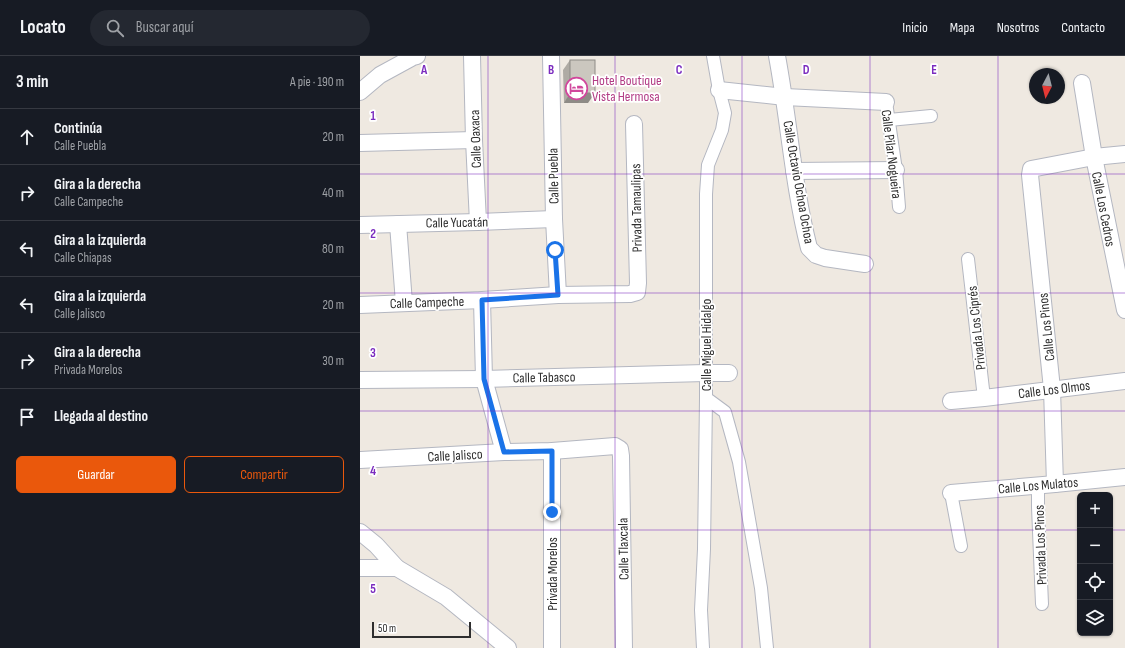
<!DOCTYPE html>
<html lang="es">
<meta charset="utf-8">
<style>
body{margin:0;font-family:"Sofia Sans Condensed",sans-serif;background:#242831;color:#f1f3f6}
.controls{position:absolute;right:12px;bottom:12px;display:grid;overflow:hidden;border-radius:6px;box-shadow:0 1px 3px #0004}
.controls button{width:36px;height:36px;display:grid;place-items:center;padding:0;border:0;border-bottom:1px solid #363941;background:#171b24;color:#f1f3f6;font:20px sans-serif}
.compass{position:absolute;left:669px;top:12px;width:36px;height:36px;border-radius:50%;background:#171b24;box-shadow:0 1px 3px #0004;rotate:187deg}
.scale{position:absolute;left:12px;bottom:10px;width:99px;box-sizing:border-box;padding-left:4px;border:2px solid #2e2e2e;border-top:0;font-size:11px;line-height:14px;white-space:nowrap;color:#2e2e2e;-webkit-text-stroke:3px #fff;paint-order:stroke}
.stop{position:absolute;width:12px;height:12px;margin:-9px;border:3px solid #1a73e8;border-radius:50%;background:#fff}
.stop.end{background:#1a73e8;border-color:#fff;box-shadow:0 1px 4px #0008}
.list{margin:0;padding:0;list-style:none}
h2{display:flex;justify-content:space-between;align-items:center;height:52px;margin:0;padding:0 16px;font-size:17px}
h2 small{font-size:13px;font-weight:400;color:#9ea1a6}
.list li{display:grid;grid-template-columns:26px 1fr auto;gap:12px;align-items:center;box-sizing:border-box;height:56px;padding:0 16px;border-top:1px solid #363941}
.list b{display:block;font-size:15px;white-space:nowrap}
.list p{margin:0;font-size:13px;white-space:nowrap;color:#9ea1a6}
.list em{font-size:13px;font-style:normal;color:#9ea1a6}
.actions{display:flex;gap:8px;padding:12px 16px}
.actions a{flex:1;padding:9px 0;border:1px solid #ea580c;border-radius:6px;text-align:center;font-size:14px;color:#ea580c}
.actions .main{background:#ea580c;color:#fff}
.icon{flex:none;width:22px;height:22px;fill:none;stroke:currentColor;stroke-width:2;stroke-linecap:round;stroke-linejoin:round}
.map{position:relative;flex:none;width:765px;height:592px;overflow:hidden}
header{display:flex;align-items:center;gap:24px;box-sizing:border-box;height:56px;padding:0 20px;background:#171b24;border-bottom:1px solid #363941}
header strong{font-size:19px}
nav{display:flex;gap:22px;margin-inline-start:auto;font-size:14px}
.search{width:280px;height:36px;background:#242831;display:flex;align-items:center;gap:10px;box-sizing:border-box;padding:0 14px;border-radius:22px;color:#9ea1a6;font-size:15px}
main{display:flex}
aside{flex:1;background:#171b24}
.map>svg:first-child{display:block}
</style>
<header>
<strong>Locato</strong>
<div class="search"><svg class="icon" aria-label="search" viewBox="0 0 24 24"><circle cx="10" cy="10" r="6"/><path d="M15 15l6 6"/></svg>Buscar aquí</div>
<nav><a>Inicio</a><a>Mapa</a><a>Nosotros</a><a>Contacto</a></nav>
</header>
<main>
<aside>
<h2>3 min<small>A pie · 190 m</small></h2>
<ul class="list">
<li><svg class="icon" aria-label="ahead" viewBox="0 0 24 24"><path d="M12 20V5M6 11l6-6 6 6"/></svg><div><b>Continúa</b><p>Calle Puebla</p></div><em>20 m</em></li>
<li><svg class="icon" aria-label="right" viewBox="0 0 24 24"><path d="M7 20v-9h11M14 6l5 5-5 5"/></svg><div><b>Gira a la derecha</b><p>Calle Campeche</p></div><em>40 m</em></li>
<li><svg class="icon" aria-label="left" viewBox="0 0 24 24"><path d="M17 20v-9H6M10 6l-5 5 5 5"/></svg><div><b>Gira a la izquierda</b><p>Calle Chiapas</p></div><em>80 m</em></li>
<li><svg class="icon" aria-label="left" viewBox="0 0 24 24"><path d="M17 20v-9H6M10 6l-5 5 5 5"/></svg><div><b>Gira a la izquierda</b><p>Calle Jalisco</p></div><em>20 m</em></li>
<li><svg class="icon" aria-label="right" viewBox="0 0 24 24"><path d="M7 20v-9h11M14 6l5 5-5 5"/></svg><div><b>Gira a la derecha</b><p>Privada Morelos</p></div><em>30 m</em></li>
<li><svg class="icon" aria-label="arrive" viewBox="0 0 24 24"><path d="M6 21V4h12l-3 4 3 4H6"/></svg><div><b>Llegada al destino</b></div></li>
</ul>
<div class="actions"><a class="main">Guardar</a><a>Compartir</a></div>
</aside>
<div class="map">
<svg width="765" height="592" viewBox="0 0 765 592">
<rect width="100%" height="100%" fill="#efe9e1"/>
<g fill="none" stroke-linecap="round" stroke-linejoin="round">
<defs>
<g id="pedestrian">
<path d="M 353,0 L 359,34 L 365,57 L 362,74 L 348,109 L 346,138 L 346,342 L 365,356 L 379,406 L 401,532 L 407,592"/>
<path d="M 526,46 L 536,114 L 539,151"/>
<path d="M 529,64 L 571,60"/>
<path d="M 608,203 L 624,342"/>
<path d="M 678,429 L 678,451 L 682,548"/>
<path d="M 591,437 L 601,490"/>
<path d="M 343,592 L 341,554 L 344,493 L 346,342"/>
</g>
<g id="minor">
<path d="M 112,0 L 114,84 L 118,166"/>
<path d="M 191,0 L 194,163 L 198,239"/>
<path d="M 417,0 C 429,64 433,129 449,192 L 456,199 L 465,202 L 505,208"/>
<path d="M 722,27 L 734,101 L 765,254"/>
<path d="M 359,34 L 425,41 L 526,46"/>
<path d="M 0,36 L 20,19 L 53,1 L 57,0"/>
<path d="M 0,87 L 114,84"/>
<path d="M 434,115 L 536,114"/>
<path d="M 38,168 L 44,247"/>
<path d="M 0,169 L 118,166 L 194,163"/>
<path d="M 122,244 L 124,323 L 144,396"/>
<path d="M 0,249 L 122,244 L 198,239 L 270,238 L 277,236 L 278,227 L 274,68"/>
<path d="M 0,324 L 124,323 L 345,317 L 369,317"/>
<path d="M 591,345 L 624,342 L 765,325"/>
<path d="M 192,395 L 192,592"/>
<path d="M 0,404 L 144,396 L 192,395 L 255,390 L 260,393 L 261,400 L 264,592"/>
<path d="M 695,428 L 692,333 L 670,119 L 671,113 L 734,101 L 765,98"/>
<path d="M 591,437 L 695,428 L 765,421"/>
<path d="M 0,476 L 16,489 L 37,512"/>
<path d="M 0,512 L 37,512 L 86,541 L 148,592"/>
</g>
</defs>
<use href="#pedestrian" stroke="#b4b7c1" stroke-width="14"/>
<use href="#minor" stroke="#b4b7c1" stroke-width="18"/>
<use href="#pedestrian" stroke="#fff" stroke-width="12"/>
<use href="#minor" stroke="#fff" stroke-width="16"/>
</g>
<path fill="#afaba4" d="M 210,4 L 228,47 L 204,47 L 203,14 Z"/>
<path fill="#8e8b86" d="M 210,37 L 235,37 L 228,47 L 204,47 Z"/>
<rect fill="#cbc7bf" stroke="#8e8b86" x="210" y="4" width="25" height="33"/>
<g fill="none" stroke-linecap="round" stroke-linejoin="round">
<path stroke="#1a73e8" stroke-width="5" d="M 192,456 L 192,395 L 144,396 L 124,323 L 122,244 L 198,239 L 195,194"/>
</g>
<path fill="none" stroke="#7b2cbf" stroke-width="1" stroke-opacity="0.55" d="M 128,0 L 128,592M 255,0 L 255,592M 382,0 L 382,592M 510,0 L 510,592M 638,0 L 638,592M 0,118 L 765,118M 0,237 L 765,237M 0,355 L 765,355M 0,474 L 720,474M 750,474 L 765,474"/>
<defs>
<symbol id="hotel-ring" viewBox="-11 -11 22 22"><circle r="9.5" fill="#fff" stroke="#d1479c" stroke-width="1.5"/><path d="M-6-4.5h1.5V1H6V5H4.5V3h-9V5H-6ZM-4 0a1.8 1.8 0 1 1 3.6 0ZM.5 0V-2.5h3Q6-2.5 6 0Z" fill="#d1479c"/></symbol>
</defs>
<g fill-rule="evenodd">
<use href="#hotel-ring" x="204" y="20" width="25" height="25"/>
</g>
<g text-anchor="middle" stroke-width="3.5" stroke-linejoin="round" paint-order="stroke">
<g font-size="14" fill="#b23c85" stroke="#fff" text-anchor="start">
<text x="232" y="29">Hotel Boutique<tspan x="232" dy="16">Vista Hermosa</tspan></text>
</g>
<g font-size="14" fill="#2e2e2e" stroke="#fff">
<text transform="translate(115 83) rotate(-92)" y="5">Calle Oaxaca</text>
<text transform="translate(532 98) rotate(83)" y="5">Calle Pilar Nogueira</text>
<text transform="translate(193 120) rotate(-91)" y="5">Calle Puebla</text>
<text transform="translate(439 126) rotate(80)" y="5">Calle Octavio Ochoa Ochoa</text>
<text transform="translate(276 152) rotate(-91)" y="5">Privada Tamaulipas</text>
<text transform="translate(744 153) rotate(79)" y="5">Calle Los Cedros</text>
<text transform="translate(97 166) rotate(-1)" y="5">Calle Yucatán</text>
<text transform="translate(67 246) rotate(-2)" y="5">Calle Campeche</text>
<text transform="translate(686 271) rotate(-96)" y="5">Calle Los Pinos</text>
<text transform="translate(616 272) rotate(-96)" y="5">Privada Los Ciprés</text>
<text transform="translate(346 289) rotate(-90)" y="5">Calle Miguel Hidalgo</text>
<text transform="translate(184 321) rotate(-1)" y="5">Calle Tabasco</text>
<text transform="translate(694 333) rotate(-7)" y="5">Calle Los Olmos</text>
<text transform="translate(95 399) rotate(-3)" y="5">Calle Jalisco</text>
<text transform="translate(678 429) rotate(-5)" y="5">Calle Los Mulatos</text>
<text transform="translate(680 489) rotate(-92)" y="5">Privada Los Pinos</text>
<text transform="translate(263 493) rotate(-91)" y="5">Calle Tlaxcala</text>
<text transform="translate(192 518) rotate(-90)" y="5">Privada Morelos</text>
</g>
</g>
<g font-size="13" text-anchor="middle" font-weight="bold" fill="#7b2cbf" stroke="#fff" stroke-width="3.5" stroke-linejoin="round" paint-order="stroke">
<text x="64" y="18">A</text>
<text x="191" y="18">B</text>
<text x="319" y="18">C</text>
<text x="446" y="18">D</text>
<text x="574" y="18">E</text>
<text x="13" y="64">1</text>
<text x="13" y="182">2</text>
<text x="13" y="301">3</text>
<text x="13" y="419">4</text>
<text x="13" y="537">5</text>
</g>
</svg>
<div class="controls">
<button>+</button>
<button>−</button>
<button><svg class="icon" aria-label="locate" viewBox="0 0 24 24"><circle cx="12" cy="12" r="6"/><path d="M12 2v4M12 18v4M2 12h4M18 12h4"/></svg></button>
<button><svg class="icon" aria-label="layers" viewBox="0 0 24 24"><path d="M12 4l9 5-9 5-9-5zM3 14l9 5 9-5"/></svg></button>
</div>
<svg class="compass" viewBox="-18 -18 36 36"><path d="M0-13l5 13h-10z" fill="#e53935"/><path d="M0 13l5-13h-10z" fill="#9ea1a6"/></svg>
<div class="scale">50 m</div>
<div class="stop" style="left:195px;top:194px"></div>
<div class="stop end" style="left:192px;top:456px"></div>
</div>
</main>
